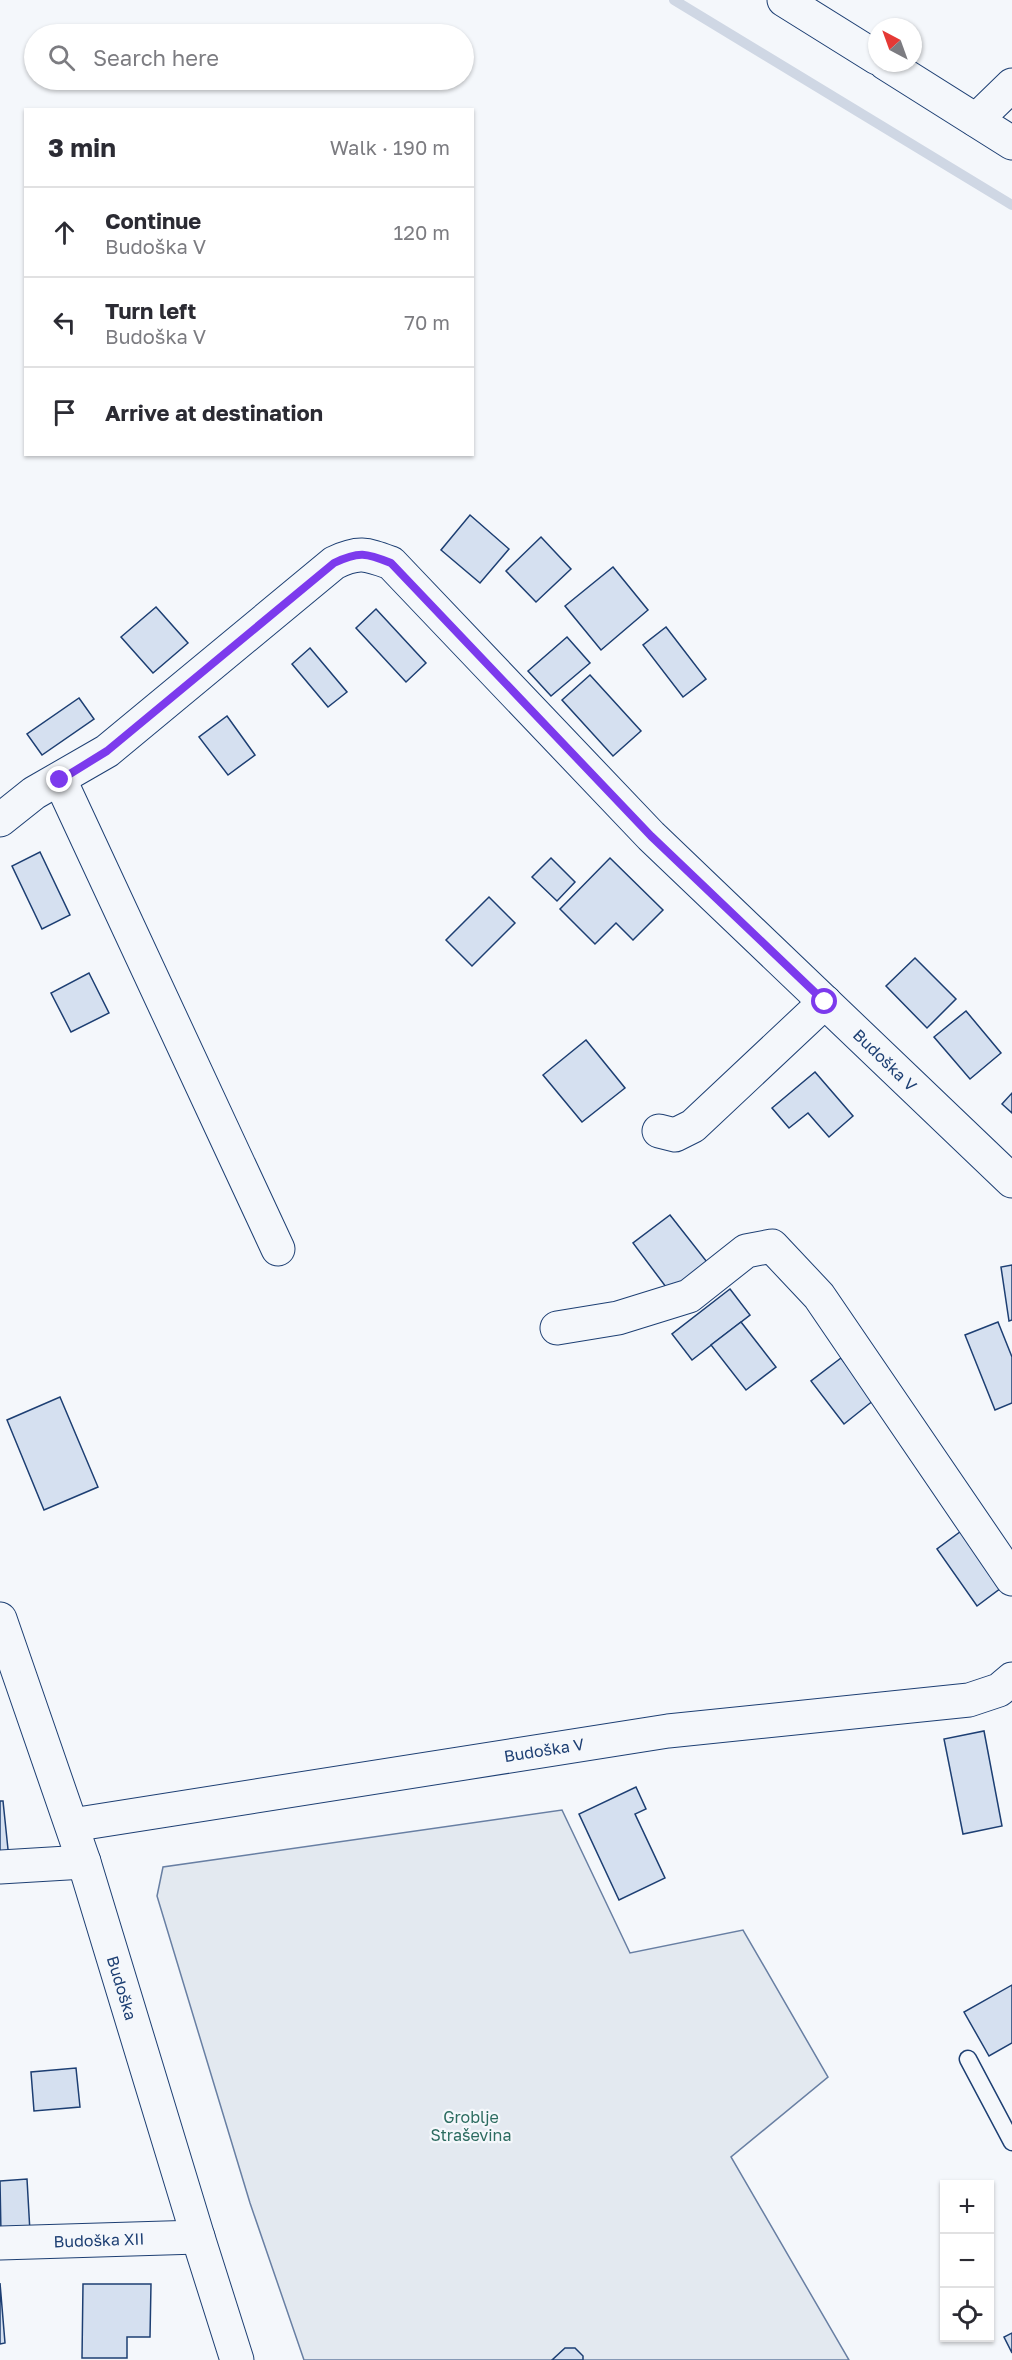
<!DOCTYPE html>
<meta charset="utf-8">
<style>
body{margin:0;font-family:"Golos Text",sans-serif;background:#f2f2f3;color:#2b2b33}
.controls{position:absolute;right:18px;bottom:18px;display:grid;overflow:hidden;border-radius:0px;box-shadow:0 2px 4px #0004}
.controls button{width:54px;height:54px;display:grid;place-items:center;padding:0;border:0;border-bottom:2px solid #e1e1e2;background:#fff;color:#2b2b33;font:30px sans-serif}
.compass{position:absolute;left:868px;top:18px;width:54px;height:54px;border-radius:50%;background:#fff;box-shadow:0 2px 4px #0004;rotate:319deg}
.stop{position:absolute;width:18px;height:18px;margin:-14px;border:4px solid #7c3aed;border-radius:50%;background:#fff}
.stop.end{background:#7c3aed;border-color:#fff;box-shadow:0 2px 6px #0008}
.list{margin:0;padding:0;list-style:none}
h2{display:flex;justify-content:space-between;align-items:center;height:78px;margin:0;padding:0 24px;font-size:26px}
h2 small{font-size:20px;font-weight:400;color:#7c7c81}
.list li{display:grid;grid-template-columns:39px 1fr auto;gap:18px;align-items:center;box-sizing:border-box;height:90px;padding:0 24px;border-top:2px solid #e1e1e2}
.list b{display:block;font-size:22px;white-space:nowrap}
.list p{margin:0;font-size:20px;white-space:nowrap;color:#7c7c81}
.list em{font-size:20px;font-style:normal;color:#7c7c81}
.icon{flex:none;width:33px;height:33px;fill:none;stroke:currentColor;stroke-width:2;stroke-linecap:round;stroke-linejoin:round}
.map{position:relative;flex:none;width:1012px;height:2360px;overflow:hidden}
.search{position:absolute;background:#fff;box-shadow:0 2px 4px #0004;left:24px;top:24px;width:450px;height:66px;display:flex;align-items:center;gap:15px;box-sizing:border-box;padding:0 21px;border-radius:33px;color:#7c7c81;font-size:22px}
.panel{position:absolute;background:#fff;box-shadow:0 2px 4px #0004;left:24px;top:108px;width:450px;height:348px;border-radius:0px}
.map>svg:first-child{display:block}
</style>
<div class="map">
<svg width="1012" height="2360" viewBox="0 0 1012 2360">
<rect width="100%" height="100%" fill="#f4f7fb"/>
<path fill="#e3e9f0" stroke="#687fa3" stroke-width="1.5" d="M 562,1810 L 630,1953 L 743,1930 L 828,2077 L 731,2157 L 849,2360 L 304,2360 L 250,2203 L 157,1896 L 163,1867 Z"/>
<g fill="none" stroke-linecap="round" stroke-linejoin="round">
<path stroke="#cfd7e4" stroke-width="10" d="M 674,0 L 1012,205"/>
</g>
<g fill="#d5e0f0" stroke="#1d3f73" stroke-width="1.5">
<path d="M 470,515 L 509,549 L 480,583 L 441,550 Z"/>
<path d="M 541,537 L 571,569 L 536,602 L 506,571 Z"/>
<path d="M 613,567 L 648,610 L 601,650 L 565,606 Z"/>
<path d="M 156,607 L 188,643 L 153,673 L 121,637 Z"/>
<path d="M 376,609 L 426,663 L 406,682 L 356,628 Z"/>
<path d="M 666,627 L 706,679 L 683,697 L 643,645 Z"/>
<path d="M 567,637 L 590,663 L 551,696 L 528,671 Z"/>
<path d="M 310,648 L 347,692 L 328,707 L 292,664 Z"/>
<path d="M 590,675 L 641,731 L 613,756 L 562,700 Z"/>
<path d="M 79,698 L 94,719 L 42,755 L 27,734 Z"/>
<path d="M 227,716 L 255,755 L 228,775 L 199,737 Z"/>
<path d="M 40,852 L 70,915 L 42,929 L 12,866 Z"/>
<path d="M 551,858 L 575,882 L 557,901 L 532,877 Z"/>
<path d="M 610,858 L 663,910 L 633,940 L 616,923 L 595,944 L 560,909 Z"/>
<path d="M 489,897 L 515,923 L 472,966 L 446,940 Z"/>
<path d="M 915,958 L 956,999 L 927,1028 L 886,986 Z"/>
<path d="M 89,973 L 109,1013 L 71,1032 L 51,993 Z"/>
<path d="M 966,1011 L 1001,1053 L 970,1079 L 934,1037 Z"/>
<path d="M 586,1040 L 625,1088 L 582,1122 L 543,1075 Z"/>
<path d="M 815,1072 L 853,1116 L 829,1137 L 808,1113 L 789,1128 L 772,1108 Z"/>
<path d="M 1012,1093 L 1012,1113 L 1002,1104 Z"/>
<path d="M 670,1215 L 707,1262 L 669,1291 L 633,1243 Z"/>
<path d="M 1012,1265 L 1012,1320 L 1009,1321 L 1001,1267 Z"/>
<path d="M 730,1289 L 750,1315 L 692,1360 L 672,1334 Z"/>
<path d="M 741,1322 L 776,1367 L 746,1390 L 711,1345 Z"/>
<path d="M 998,1322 L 1012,1357 L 1012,1403 L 995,1410 L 965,1335 Z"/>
<path d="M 841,1358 L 874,1400 L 844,1424 L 811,1381 Z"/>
<path d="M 60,1397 L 98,1487 L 44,1510 L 7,1420 Z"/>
<path d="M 968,1526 L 1009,1582 L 977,1606 L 937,1549 Z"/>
<path d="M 984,1731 L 1002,1826 L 963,1834 L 944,1739 Z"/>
<path d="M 636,1787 L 646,1809 L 635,1814 L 665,1878 L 619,1900 L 579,1814 Z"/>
<path d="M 0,1801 L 3,1801 L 9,1859 L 0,1860 Z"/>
<path d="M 1012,1985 L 1012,2043 L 989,2056 L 964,2012 Z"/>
<path d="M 76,2068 L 80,2107 L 34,2111 L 31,2072 Z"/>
<path d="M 27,2179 L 30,2232 L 1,2234 L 0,2181 Z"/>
<path d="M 0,2283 L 5,2343 L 0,2344 Z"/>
<path d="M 83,2284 L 151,2284 L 150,2337 L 127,2337 L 127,2358 L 82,2358 Z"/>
<path d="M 1012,2333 L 1012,2353 L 1004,2337 Z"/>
<path d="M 565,2348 L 575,2348 L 583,2356 L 583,2360 L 552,2360 Z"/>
</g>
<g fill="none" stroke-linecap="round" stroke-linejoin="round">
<defs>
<path id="lane" d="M 968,2059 L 1012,2142"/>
<g id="street">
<path d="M 784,0 L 877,58"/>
<path d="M 885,63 L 1012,143"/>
<path d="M 976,120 L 1012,85"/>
<path d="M 60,780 L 278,1249"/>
<path d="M 0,820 L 34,793 L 107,751 L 334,563 C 359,551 366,554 391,563 L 651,836 L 1012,1181"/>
<path d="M 659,1131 L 675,1135 L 693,1126 L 825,1002"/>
<path d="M 557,1328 L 618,1318 L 689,1296 L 746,1251 L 772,1246 L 819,1296 L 1012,1579"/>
<path d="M 0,1619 L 84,1862 L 198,2237 L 237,2360"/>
<path d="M 72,1825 L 668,1731 L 969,1700 L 999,1690 L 1012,1679"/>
<path d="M 0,1867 L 84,1862"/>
<path d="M 0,2243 L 198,2237"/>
</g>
</defs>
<use href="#lane" stroke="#1d3f73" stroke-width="19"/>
<use href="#street" stroke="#1d3f73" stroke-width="35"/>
<use href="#lane" stroke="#f4f7fb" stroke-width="16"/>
<use href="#street" stroke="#f4f7fb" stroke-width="33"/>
</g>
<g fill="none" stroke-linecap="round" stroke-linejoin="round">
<path stroke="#7c3aed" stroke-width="8" d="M 60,780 L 107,751 L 334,563 C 359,551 366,553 391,563 L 651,836 L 825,1002"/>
</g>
<g text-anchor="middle" stroke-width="4.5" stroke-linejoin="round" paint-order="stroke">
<g font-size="16" fill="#1d3f73" stroke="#f4f7fb">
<text transform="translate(885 1060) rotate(44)" y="6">Budoška V</text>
<text transform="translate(544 1750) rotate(-9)" y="6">Budoška V</text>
<text transform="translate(122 1988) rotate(73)" y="6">Budoška</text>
<text transform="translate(99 2240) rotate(-2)" y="6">Budoška XII</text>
</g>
<g font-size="16" fill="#2c6c60" stroke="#f4f7fb">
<text x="471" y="2123">Groblje<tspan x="471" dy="18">Straševina</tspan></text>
</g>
</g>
</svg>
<div class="controls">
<button>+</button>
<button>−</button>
<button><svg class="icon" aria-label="locate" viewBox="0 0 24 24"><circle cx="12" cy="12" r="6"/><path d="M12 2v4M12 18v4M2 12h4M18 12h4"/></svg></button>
</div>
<svg class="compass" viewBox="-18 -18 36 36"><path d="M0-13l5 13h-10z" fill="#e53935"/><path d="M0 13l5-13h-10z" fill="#7c7c81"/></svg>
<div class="stop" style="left:825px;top:1002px"></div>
<div class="stop end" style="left:60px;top:780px"></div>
<div class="search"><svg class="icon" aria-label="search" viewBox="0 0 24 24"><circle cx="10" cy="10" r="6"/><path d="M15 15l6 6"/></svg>Search here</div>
<section class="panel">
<h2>3 min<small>Walk · 190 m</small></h2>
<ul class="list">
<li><svg class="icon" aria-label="ahead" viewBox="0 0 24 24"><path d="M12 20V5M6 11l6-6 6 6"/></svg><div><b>Continue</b><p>Budoška V</p></div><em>120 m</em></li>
<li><svg class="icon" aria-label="left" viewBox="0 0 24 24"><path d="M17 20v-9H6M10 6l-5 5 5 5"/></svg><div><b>Turn left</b><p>Budoška V</p></div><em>70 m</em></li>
<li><svg class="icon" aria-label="arrive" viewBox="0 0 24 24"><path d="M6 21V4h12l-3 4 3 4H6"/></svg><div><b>Arrive at destination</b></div></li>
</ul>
</section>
</div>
